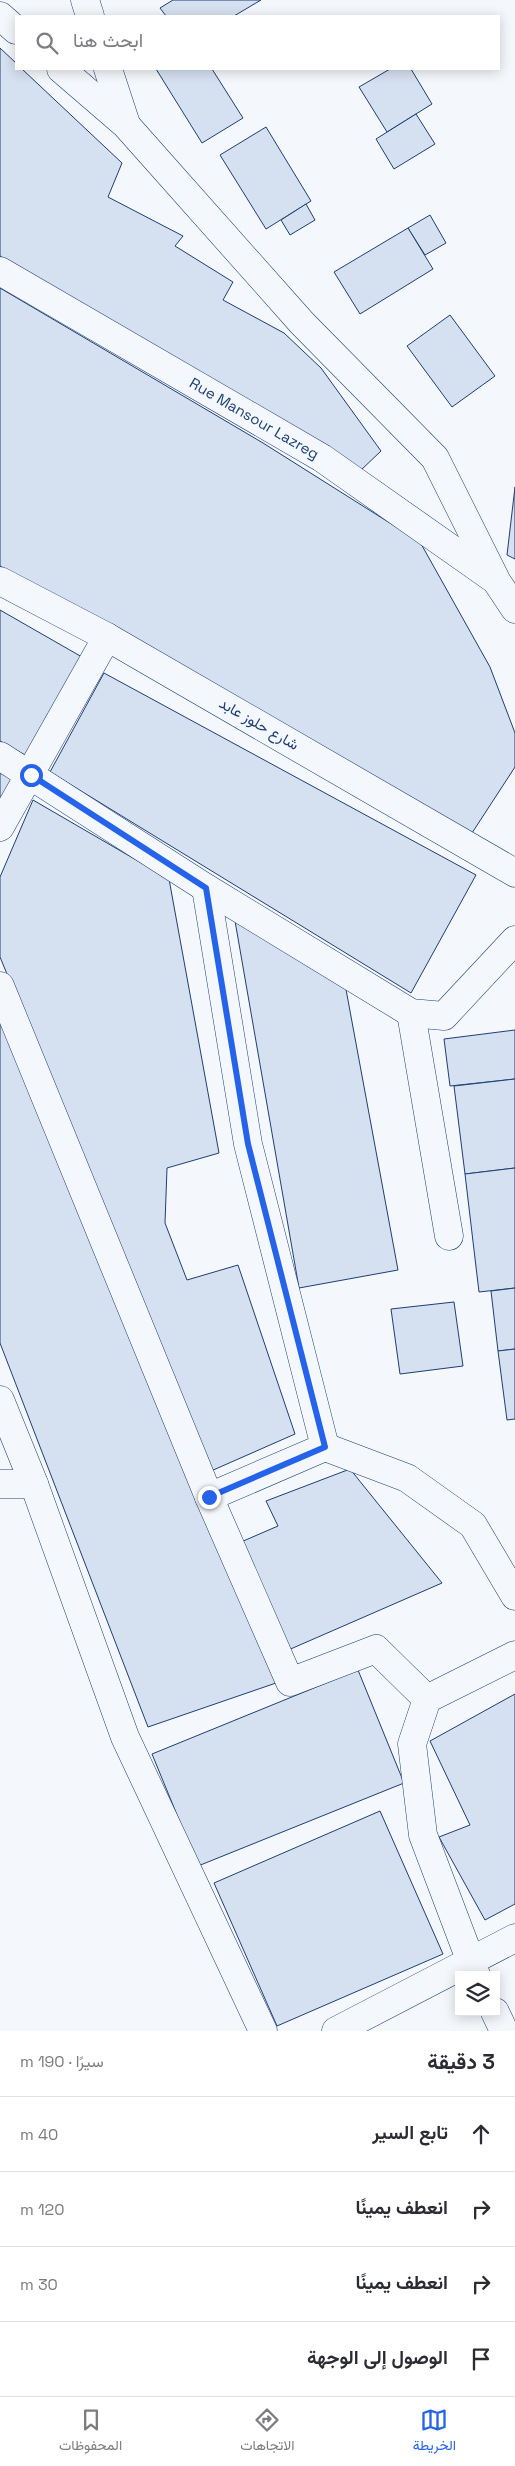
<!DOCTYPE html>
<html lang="ar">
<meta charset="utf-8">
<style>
body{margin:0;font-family:"Space Grotesk",Vazirmatn,sans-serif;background:#f7f7f7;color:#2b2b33;direction:rtl}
.controls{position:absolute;right:15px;bottom:15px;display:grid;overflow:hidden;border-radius:0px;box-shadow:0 2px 12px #0003}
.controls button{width:45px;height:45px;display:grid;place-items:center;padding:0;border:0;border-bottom:1px solid #e1e1e2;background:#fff;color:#2b2b33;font:25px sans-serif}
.stop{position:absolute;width:15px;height:15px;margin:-11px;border:4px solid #2563eb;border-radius:50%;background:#fff}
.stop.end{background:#2563eb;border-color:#fff;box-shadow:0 1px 5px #0008}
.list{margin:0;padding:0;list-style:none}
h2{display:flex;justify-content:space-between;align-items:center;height:65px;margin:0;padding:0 20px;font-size:21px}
h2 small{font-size:16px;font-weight:400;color:#7c7c81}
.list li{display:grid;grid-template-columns:32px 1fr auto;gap:15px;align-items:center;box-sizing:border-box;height:75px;padding:0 20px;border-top:1px solid #e1e1e2}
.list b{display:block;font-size:19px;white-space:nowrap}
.list em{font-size:16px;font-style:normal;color:#7c7c81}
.icon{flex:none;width:28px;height:28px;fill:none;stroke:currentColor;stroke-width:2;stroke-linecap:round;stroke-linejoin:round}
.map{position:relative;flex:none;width:515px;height:2031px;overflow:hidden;direction:ltr}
.search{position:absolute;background:#fff;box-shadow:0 2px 12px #0003;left:15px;right:15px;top:15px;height:55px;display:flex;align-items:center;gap:12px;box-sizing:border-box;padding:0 18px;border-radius:0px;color:#7c7c81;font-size:19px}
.sheet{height:365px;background:#fff}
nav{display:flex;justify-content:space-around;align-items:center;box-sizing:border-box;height:70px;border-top:1px solid #e1e1e2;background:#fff;font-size:14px;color:#7c7c81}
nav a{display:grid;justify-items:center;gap:2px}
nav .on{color:#2563eb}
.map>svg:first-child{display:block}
</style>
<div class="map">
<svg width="515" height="2031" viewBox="0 0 515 2031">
<rect width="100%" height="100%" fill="#f4f7fb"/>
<g fill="#d5e0f0" stroke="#1d3f73">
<path d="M 173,0 L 261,0 L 234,16 L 166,16 L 160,8 Z"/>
<path d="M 0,48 L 16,63 L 16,69 L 22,69 L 122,163 L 108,197 L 183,236 L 175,246 L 233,282 L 223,300 L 284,333 L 321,368 L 381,451 L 360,471 L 0,256 Z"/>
<path d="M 156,69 L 212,69 L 243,118 L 202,143 Z"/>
<path d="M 390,69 L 411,69 L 432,104 L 387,132 L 359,87 Z"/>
<path d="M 416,114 L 435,144 L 394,169 L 376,139 Z"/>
<path d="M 266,127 L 311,201 L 266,229 L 220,155 Z"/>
<path d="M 306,204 L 315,220 L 290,235 L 281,220 Z"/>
<path d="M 430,215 L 446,243 L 425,255 L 408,228 Z"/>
<path d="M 408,228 L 433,269 L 360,314 L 334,272 Z"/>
<path d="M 0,288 L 263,443 L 420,542 L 490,667 L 515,733 L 515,767 L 472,833 L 0,566 Z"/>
<path d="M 450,315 L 495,376 L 452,407 L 407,346 Z"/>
<path d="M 515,487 L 515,559 L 507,555 Z"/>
<path d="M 0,610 L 82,657 L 25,755 L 0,741 Z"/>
<path d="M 104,673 L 476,875 L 411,993 L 50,772 Z"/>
<path d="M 0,773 L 13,780 L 0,804 Z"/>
<path d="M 33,800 L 169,879 L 219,1153 L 167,1168 L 165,1223 L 187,1280 L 238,1265 L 295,1434 L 211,1471 L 0,957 L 0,877 Z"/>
<path d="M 235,921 L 345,984 L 398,1270 L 299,1288 Z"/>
<path d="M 0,1021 L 276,1683 L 148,1727 L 0,1343 Z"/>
<path d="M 515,1030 L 515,1079 L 450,1086 L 444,1039 Z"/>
<path d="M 515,1079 L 515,1168 L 465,1174 L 454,1086 Z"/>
<path d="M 515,1168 L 515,1288 L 479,1292 L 465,1174 Z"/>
<path d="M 515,1288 L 515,1349 L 498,1351 L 491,1291 Z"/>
<path d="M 454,1302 L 463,1366 L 400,1374 L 391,1309 Z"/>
<path d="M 515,1349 L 515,1419 L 507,1420 L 498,1351 Z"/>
<path d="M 350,1469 L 442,1583 L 286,1651 L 241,1542 L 278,1526 L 266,1501 Z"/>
<path d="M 358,1670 L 404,1783 L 198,1866 L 152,1754 Z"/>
<path d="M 515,1694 L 515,1904 L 485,1920 L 439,1837 L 470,1825 L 430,1741 Z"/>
<path d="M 380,1811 L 443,1954 L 277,2026 L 214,1883 Z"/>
</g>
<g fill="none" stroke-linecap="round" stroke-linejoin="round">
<defs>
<g id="street">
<path d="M 85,0 L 90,16"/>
<path d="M 0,16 L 16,30"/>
<path d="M 61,69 L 126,125 L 302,323 L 435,458 L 497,582 L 515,609"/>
<path d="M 108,69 L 126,124"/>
<path id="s1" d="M 0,271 L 322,458 L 494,579"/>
<path d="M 0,756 L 206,888 L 411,1013 L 444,1016 L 515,940"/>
<path d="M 0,827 L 107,637"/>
<path d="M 206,888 L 248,1144 L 325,1447 L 209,1497"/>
<path d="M 0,986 L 209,1497 L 290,1682 L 376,1649 L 427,1699"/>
<path d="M 411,1013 L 449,1236"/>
<path d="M 0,1400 L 34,1484 L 125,1737 L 263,2031"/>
<path d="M 325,1447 L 407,1478 L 473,1525 L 515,1596"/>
<path d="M 0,1484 L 34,1484"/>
<path d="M 476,1975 L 423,1835 L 412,1744 L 427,1699 L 515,1655"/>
<path d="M 495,2012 L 504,2031"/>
<path d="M 336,2031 L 515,1938"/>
</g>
<path id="secondary" d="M 0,581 L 107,637 L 515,873"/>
</defs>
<use href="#street" stroke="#1d3f73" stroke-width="29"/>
<use href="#secondary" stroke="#1d3f73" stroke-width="29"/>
<use href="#street" stroke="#f4f7fb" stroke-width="28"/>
<use href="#secondary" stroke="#f4f7fb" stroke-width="28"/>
</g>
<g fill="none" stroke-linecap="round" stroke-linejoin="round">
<path stroke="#2563eb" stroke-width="6" d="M 31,775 L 206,888 L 248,1144 L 325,1447 L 209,1497"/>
</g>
<g text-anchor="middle" stroke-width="4" stroke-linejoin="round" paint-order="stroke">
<g font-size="15" fill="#1d3f73" stroke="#f4f7fb">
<text dy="5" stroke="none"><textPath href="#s1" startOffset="294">Rue Mansour Lazreg</textPath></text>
<text transform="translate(259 724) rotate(30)" y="5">شارع حلوز عابد</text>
</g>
</g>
</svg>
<div class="controls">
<button><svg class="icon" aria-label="layers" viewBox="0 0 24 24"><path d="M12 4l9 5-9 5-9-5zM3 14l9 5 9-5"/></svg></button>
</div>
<div class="stop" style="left:31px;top:775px"></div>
<div class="stop end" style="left:209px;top:1497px"></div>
<div class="search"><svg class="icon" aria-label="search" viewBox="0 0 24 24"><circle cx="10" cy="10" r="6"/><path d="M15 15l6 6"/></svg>ابحث هنا</div>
</div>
<section class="sheet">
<h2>3 دقيقة<small>سيرًا · 190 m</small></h2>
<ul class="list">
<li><svg class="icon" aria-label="ahead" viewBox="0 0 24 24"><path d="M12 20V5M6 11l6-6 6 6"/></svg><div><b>تابع السير</b></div><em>40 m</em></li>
<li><svg class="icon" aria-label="right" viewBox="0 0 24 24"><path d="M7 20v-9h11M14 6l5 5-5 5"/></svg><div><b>انعطف يمينًا</b></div><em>120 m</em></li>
<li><svg class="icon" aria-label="right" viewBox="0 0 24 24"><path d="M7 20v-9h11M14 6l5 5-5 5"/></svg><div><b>انعطف يمينًا</b></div><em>30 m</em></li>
<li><svg class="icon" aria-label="arrive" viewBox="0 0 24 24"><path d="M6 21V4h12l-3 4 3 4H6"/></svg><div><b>الوصول إلى الوجهة</b></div></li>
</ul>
</section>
<nav>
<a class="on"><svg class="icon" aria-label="map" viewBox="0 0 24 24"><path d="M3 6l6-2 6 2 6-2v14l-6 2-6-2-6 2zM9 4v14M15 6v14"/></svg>الخريطة</a>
<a><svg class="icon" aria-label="directions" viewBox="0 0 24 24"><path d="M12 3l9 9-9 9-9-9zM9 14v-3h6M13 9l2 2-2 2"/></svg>الاتجاهات</a>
<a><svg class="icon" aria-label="saved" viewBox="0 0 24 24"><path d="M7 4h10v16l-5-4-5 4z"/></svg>المحفوظات</a>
</nav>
